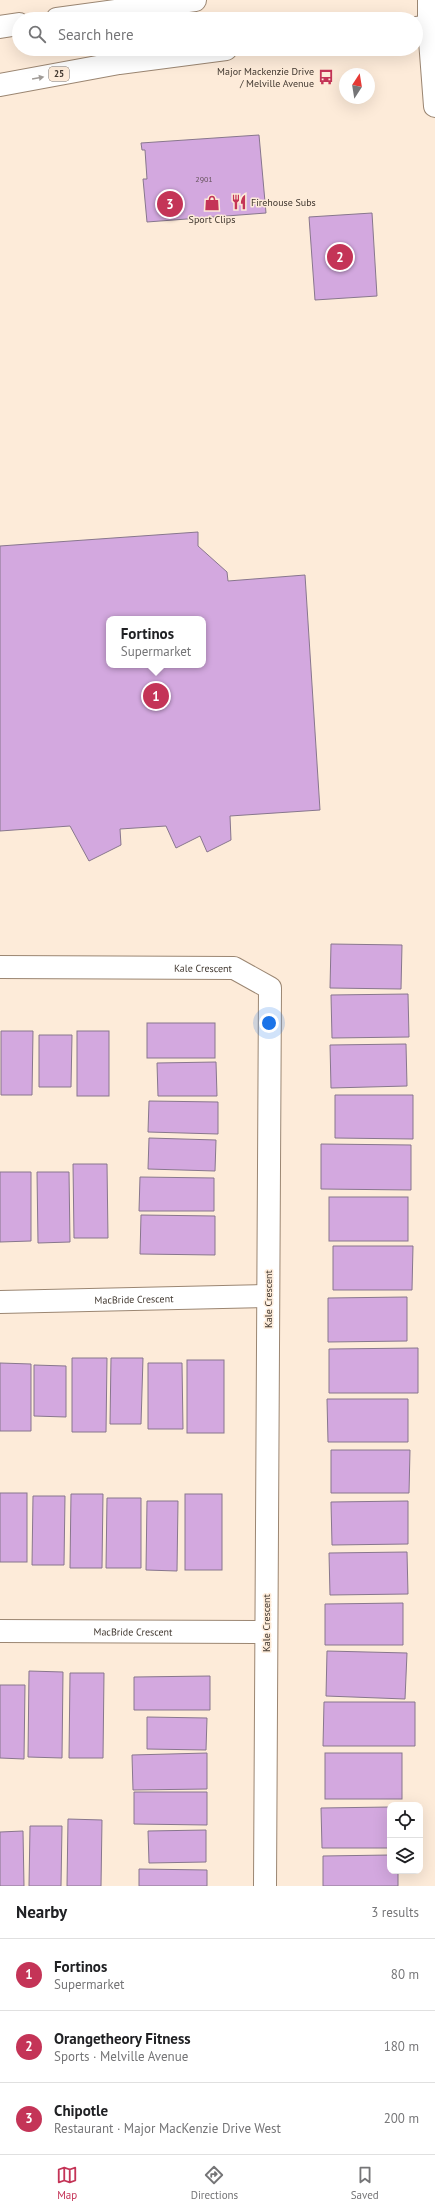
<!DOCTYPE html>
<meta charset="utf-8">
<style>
body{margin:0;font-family:"PT Sans",sans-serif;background:#f2f2f2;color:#202124}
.controls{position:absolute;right:12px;bottom:12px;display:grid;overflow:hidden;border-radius:8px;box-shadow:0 4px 16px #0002}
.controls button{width:36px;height:36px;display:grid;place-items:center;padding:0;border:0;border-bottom:1px solid #e0e0e0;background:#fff;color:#202124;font:20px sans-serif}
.compass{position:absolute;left:339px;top:68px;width:36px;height:36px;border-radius:50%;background:#fff;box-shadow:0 4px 16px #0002;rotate:12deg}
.you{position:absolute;left:269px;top:1023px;width:14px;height:14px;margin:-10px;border:3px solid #fff;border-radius:50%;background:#1a73e8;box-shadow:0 0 0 6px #1a73e833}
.badge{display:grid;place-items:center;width:26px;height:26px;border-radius:50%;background:#c43457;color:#fff;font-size:13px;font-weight:700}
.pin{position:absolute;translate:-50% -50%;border:2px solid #fff;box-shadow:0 1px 4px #0006}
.popup{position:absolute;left:106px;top:616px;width:100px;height:52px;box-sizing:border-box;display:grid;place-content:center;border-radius:8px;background:#fff;filter:drop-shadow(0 1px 3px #0005);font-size:13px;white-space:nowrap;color:#757577}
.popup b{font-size:15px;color:#202124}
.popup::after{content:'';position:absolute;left:50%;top:100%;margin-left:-8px;border:8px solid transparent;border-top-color:#fff}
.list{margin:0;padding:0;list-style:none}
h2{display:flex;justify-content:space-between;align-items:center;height:52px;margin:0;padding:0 16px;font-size:17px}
h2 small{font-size:13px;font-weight:400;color:#757577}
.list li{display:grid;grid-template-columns:26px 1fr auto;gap:12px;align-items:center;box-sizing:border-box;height:72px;padding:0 16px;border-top:1px solid #e0e0e0}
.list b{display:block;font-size:15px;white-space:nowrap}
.list p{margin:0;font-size:13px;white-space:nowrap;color:#757577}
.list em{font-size:13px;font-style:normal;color:#757577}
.icon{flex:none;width:22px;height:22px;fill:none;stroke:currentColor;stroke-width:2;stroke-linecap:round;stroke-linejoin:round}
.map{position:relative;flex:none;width:435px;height:1886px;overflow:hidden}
.search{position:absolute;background:#fff;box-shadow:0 4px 16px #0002;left:12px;right:12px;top:12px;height:44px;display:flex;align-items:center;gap:10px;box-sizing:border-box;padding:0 14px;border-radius:22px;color:#757577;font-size:15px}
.sheet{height:268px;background:#fff}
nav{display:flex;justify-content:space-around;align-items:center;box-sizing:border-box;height:56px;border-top:1px solid #e0e0e0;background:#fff;font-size:11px;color:#757577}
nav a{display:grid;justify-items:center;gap:2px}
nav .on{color:#c43457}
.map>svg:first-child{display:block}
</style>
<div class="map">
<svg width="435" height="1886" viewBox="0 0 435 1886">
<rect width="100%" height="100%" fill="#fdebd9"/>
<g fill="#d3a8df" stroke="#88778d" fill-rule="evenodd">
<path d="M 259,135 L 266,213 L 147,222 L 143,179 L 147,179 L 145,150 L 142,150 L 141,143 Z"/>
<path d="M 372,213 L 377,296 L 315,300 L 309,217 Z"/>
<path d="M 198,532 L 198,546 L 227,572 L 228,581 L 305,575 L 320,810 L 230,816 L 231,840 L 207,852 L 200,836 L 176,848 L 166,826 L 120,829 L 121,845 L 89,861 L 70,826 L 0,831 L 0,546 ZM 109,619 L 203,619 L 203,665 L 109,665 Z"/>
<path d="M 331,944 L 402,945 L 401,989 L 330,988 Z"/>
<path d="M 408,994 L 409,1037 L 332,1038 L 331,995 Z"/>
<rect x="147" y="1023" width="68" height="35"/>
<path d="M 1,1031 L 33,1031 L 32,1095 L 1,1095 Z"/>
<rect x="77" y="1031" width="32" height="65"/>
<path d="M 39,1035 L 72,1035 L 71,1087 L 39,1087 Z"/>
<path d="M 406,1044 L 407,1086 L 331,1088 L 330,1045 Z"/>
<path d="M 216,1062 L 217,1096 L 158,1096 L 157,1063 Z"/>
<path d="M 335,1095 L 413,1095 L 413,1139 L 335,1138 Z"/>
<path d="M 149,1101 L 218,1102 L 218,1134 L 148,1132 Z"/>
<path d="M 149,1138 L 216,1140 L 215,1171 L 148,1169 Z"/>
<path d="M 321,1144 L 411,1145 L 411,1190 L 321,1189 Z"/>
<path d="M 73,1164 L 107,1164 L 108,1238 L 74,1238 Z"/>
<path d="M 0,1172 L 31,1172 L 31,1241 L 0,1242 Z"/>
<path d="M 37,1172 L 69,1172 L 70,1242 L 38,1243 Z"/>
<path d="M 140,1177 L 214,1178 L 214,1211 L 139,1211 Z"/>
<rect x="329" y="1197" width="79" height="44"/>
<path d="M 141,1215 L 215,1216 L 215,1255 L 140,1254 Z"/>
<path d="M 333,1246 L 413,1246 L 412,1290 L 333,1290 Z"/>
<path d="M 407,1297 L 407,1341 L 328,1342 L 328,1298 Z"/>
<path d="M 418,1348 L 418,1393 L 329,1393 L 329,1349 Z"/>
<path d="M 72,1358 L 107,1358 L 106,1432 L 72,1432 Z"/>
<path d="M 111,1358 L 143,1358 L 141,1424 L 110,1424 Z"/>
<rect x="187" y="1360" width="37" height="73"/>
<path d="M 0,1363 L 31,1364 L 31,1431 L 0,1431 Z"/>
<path d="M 148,1363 L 182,1363 L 183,1429 L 148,1429 Z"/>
<path d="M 34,1365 L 66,1366 L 66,1417 L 34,1416 Z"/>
<path d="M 327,1399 L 408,1399 L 408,1442 L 328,1442 Z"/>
<path d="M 331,1450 L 410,1450 L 409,1493 L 331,1493 Z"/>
<rect x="0" y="1493" width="27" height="69"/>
<path d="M 71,1494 L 103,1494 L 102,1568 L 70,1568 Z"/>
<rect x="185" y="1494" width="37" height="76"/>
<path d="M 33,1496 L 65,1496 L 64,1565 L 32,1565 Z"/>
<path d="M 107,1498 L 141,1498 L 141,1568 L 106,1568 Z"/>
<path d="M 147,1501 L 178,1501 L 177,1571 L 146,1570 Z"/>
<path d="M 408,1501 L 408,1544 L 332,1545 L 331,1502 Z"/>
<path d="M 407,1552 L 408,1594 L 330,1595 L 329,1553 Z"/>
<path d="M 403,1603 L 403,1645 L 325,1645 L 325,1604 Z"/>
<path d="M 327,1651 L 407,1653 L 405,1699 L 326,1696 Z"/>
<path d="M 29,1671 L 63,1672 L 62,1758 L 28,1757 Z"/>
<path d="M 70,1673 L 104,1673 L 103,1758 L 69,1758 Z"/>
<path d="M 210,1676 L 210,1710 L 134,1710 L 134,1677 Z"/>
<path d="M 0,1685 L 25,1685 L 24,1759 L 0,1758 Z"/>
<path d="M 324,1702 L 415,1702 L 415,1746 L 323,1746 Z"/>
<path d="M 147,1717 L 207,1718 L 206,1750 L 147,1749 Z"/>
<path d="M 207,1753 L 207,1789 L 133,1790 L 132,1755 Z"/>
<rect x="325" y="1753" width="77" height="46"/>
<path d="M 134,1792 L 207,1792 L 207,1825 L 134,1824 Z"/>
<path d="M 390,1807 L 390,1848 L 322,1848 L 321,1808 Z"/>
<path d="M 68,1819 L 102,1820 L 101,1886 L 67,1886 Z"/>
<path d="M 30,1826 L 62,1826 L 61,1886 L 29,1886 Z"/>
<path d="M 206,1830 L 206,1862 L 149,1863 L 148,1831 Z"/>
<path d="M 23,1831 L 24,1886 L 0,1886 L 0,1832 Z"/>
<path d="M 390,1855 L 390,1871 L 398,1871 L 398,1886 L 323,1886 L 323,1856 Z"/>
<path d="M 139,1869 L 207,1870 L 207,1886 L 139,1886 Z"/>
</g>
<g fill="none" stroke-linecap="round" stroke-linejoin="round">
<defs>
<g id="street">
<path id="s1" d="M 0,967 L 234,968 L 270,988 L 265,1886"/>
<path id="s2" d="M 0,1302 L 267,1296"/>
<path id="s3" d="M 0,1631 L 266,1632"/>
</g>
<path id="secondary" d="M 429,0 L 429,27 L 435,106"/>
<g id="primary">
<path d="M 57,19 L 195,0"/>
<path d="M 0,27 L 19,24"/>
<path d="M 416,28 L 435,26"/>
<path d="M 0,85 L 119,63 L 226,49"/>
</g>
</defs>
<use href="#street" stroke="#9b8672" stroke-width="24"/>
<use href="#secondary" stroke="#9b8672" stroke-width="24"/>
<use href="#primary" stroke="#9b8672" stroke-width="24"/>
<use href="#street" stroke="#fff" stroke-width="22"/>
<use href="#secondary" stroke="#fff" stroke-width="22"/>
<use href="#primary" stroke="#fff" stroke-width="22"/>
</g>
<defs><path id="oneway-solid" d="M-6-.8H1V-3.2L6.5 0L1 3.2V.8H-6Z"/></defs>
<use fill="#a09b97" href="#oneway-solid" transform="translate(38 78) rotate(-10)"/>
<defs>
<symbol id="bus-bare" viewBox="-9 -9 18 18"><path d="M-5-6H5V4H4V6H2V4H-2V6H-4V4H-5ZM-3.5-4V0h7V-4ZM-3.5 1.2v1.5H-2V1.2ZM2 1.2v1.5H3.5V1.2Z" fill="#c43457" stroke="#fdebd9" stroke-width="2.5" paint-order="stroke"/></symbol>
<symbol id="restaurant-bare" viewBox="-9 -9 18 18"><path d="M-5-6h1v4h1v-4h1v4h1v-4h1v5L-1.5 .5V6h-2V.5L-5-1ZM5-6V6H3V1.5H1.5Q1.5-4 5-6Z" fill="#c43457" stroke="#fdebd9" stroke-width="2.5" paint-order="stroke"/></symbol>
<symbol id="shop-bare" viewBox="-9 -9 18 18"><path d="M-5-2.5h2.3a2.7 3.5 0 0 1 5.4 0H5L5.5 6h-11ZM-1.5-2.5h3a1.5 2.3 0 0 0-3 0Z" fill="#c43457" stroke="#fdebd9" stroke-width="2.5" paint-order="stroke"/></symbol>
</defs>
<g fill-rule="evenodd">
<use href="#bus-bare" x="315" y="66" width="22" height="22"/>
<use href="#restaurant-bare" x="228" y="191" width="22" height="22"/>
<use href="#shop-bare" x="201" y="192" width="22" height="22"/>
</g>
<g text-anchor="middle" stroke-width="3" stroke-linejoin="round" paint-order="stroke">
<g font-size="8" fill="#65535b">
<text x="204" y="182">2901</text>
</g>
<rect fill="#fdebd9" stroke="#796d62" stroke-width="1" x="49" y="67" width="20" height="14" rx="3"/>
<g font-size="9" font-weight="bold" fill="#40372f">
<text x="59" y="77">25</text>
</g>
<g font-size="10" fill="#40372f" stroke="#fdebd9" text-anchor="end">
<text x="314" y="75">Major Mackenzie Drive<tspan x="314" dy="12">/ Melville Avenue</tspan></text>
<text x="251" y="206" text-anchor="start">Firehouse Subs</text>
<text x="212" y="223" text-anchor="middle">Sport Clips</text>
</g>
<g font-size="10" fill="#40372f" stroke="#fdebd9">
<text dy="4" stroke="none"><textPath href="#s1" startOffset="203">Kale Crescent</textPath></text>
<text dy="4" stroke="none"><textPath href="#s2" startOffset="134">MacBride Crescent</textPath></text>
<text transform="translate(268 1299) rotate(-90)" y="4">Kale Crescent</text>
<text transform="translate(266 1623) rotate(-90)" y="4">Kale Crescent</text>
<text dy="4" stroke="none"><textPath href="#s3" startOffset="133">MacBride Crescent</textPath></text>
</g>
</g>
</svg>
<div class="controls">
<button><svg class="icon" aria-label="locate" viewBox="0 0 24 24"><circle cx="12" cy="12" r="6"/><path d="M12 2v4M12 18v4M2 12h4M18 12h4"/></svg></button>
<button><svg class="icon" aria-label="layers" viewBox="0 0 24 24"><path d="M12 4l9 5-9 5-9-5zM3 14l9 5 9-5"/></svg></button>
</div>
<svg class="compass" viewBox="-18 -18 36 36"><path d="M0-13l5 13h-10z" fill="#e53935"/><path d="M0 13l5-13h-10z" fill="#757577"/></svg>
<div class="you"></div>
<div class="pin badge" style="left:156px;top:696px">1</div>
<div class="popup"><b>Fortinos</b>Supermarket</div>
<div class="pin badge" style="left:340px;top:257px">2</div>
<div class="pin badge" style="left:170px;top:204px">3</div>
<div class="search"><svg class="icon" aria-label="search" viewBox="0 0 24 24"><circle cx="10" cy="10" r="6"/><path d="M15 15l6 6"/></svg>Search here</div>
</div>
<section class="sheet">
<h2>Nearby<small>3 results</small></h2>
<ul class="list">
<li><span class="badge">1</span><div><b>Fortinos</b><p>Supermarket</p></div><em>80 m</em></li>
<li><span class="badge">2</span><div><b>Orangetheory Fitness</b><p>Sports · Melville Avenue</p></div><em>180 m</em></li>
<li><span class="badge">3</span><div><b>Chipotle</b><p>Restaurant · Major MacKenzie Drive West</p></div><em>200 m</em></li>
</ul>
</section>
<nav>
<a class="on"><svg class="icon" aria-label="map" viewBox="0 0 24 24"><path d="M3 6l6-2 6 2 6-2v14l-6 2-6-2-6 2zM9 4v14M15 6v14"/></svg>Map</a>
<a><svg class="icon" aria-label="directions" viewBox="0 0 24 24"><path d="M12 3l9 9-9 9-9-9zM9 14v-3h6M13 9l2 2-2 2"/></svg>Directions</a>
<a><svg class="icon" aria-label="saved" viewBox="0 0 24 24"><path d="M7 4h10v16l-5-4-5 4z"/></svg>Saved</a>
</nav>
